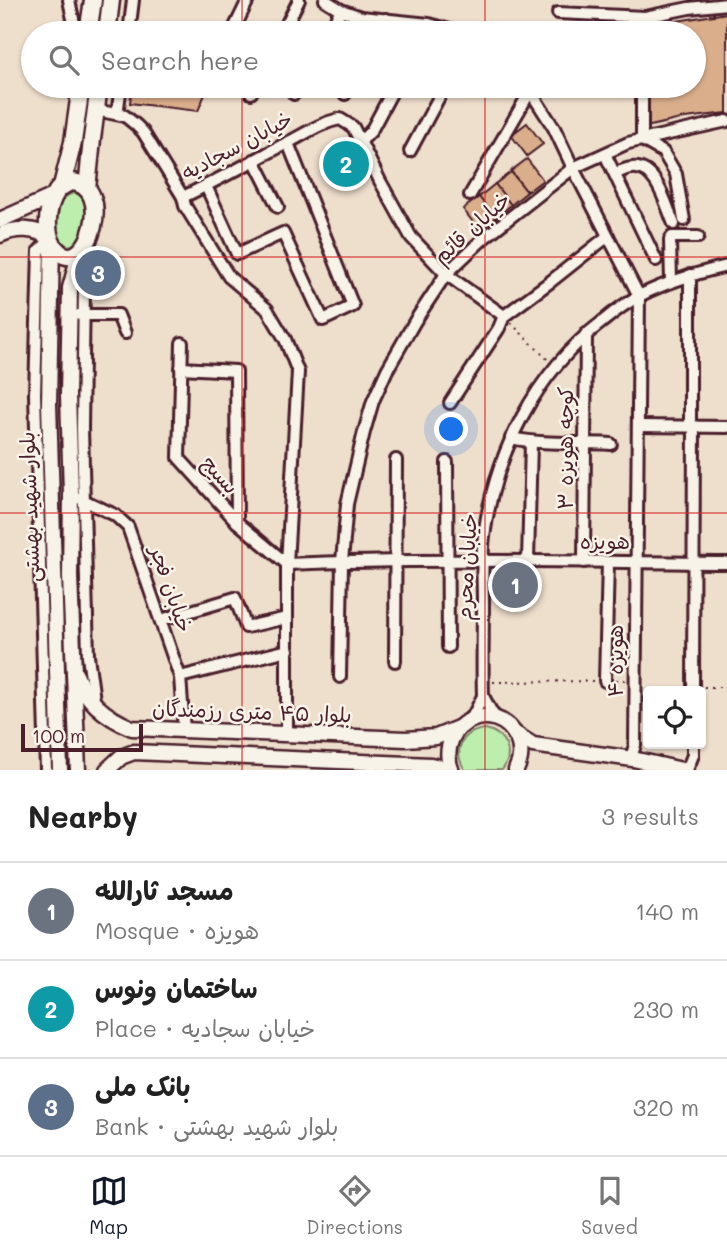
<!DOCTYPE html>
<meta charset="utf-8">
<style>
body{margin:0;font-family:Mali,"Playpen Sans Arabic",sans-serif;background:#f2f2f2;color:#222}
.controls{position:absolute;right:21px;bottom:21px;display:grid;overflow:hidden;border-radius:7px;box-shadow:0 2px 5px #0004}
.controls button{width:63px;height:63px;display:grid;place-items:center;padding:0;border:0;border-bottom:2px solid #e0e0e0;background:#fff;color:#222;font:35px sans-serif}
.scale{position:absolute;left:21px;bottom:18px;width:122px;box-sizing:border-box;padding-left:7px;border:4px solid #4a1f2b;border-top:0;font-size:19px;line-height:24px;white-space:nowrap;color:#4a1f2b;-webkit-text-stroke:5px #f7f3e8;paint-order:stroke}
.you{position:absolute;left:452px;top:430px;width:24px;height:24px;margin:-18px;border:5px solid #fff;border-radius:50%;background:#1a73e8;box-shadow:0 0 0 10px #1a73e833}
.badge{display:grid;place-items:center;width:46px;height:46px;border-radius:50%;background:#111827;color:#fff;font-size:23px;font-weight:700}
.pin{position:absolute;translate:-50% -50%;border:4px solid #fff;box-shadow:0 2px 7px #0006}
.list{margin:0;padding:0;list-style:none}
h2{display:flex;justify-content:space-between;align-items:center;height:91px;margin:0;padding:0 28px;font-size:30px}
h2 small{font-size:23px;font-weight:400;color:#767676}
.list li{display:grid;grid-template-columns:46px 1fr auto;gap:21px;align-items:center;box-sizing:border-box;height:98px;padding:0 28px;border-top:2px solid #e0e0e0}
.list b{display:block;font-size:26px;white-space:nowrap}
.list p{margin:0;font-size:23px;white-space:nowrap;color:#767676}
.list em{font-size:23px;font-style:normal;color:#767676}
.icon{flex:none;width:38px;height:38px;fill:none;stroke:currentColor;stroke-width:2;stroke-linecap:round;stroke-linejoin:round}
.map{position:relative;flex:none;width:727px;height:770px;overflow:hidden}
.search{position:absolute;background:#fff;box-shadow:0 2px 5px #0004;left:21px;right:21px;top:21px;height:77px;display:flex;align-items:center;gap:18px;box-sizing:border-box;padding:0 24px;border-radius:38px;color:#767676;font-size:26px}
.sheet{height:385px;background:#fff}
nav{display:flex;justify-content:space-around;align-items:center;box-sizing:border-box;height:98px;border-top:2px solid #e0e0e0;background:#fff;font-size:19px;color:#767676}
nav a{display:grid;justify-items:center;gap:4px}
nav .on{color:#111827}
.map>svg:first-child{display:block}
</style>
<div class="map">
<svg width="727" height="770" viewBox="0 0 727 770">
<rect width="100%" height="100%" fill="#eedecc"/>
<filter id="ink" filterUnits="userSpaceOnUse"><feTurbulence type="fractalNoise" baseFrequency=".0143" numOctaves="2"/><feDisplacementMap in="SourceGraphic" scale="14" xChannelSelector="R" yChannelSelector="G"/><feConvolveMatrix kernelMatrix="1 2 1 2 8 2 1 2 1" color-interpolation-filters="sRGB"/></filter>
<g filter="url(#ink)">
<g fill="#bdeead" stroke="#84866c" stroke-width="2">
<path d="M 75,193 C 92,199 90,228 79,241 C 76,244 72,245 68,246 C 48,237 52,196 75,193 Z"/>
<path d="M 486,729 C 505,734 515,753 502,770 L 465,770 C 452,750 462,731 486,729 Z"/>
</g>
<g fill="#daae8b" stroke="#4a1f2b" stroke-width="2">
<path d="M 727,13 L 727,113 L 685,118 L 646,127 L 646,86 L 694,86 L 694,33 L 651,33 L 652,31 L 658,24 Z"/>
<path d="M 139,26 L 191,33 L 138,33 Z"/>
<path d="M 132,86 L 194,86 L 193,90 L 206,92 L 198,111 L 130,103 Z"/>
<path d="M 527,123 L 543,144 L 527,156 L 511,135 Z"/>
<path d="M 345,146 L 360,176 L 347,183 L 331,153 Z"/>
<path d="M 527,159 L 543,180 L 527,192 L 511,171 Z"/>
<path d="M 511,172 L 527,192 L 511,205 L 495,184 Z"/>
<path d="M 495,184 L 511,205 L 495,218 L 479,197 Z"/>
<path d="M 479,197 L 495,218 L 479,230 L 463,209 Z"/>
<path d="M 92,264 L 106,266 L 103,281 L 106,293 L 88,294 Z"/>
</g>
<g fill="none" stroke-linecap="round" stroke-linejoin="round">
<defs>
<g id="minor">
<path d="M 69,0 L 76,33"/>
<path d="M 325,0 L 341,10 L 361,17 L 429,24 L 459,33"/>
<path d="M 558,13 L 645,17"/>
<path d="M 129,33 L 133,0"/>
<path d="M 232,33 L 248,0"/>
<path d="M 282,33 L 299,0"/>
<path d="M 328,33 L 341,10"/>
<path d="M 378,33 L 386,19"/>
<path d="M 643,33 L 645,17 L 689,8 L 727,4"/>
<path d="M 527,86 L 554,128 L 573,168 L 639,296 L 635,745 L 631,758"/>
<path d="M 642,86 L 642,140 L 663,152 L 676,174 L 684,220"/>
<path d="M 251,93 L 255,86"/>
<path d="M 294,94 L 299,86"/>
<path d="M 345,94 L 350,86"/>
<path d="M 96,110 L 125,116 L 136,125 L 143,132 L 183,197 L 185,206 L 229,277 L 267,309 L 285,339 L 298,372 L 287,564 L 287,734"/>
<path d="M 117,114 L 121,86"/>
<path d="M 360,142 L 371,131 L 395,86"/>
<path d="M 410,151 L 445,86"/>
<path d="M 605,154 L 656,260"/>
<path d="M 254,160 L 278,207"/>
<path d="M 615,173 C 620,172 627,168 632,168 C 657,165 666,206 674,224"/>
<path d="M 206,186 L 237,254 L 283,233 L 323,320 L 353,306 L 288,143"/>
<path d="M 470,195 L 531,90"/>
<path d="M 183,197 C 218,180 251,162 285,144 C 304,135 319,123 340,119 L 353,127 L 380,181 L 411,237 L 446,274 L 504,316"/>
<path d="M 88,263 L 84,288 L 82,428 L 88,656 L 94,700"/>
<path d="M 690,275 L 690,426"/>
<path d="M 671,282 L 670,240 L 672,237 L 698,237"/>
<path d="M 79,315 L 118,315 L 125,333"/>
<path d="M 504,316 L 550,282 L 608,236"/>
<path d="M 182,343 L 179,458 L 237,522 L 287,564"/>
<path d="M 181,368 L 236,371 L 237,522"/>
<path d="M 450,403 L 499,328 L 504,316"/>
<path d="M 638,426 L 727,427"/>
<path d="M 511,438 C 544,445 577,442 611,444"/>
<path d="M 447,462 L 448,647"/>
<path d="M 79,498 L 115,515 L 128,527 L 180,677 L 184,730"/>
<path d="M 528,561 L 531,442"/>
<path d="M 584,562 L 586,334"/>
<path d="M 287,564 C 434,558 581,562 727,563"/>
<path d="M 161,620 L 235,598 L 246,627 L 287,618"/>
<path d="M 395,661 L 396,460"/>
<path d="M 180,677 L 288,650"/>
<path d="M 340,677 L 342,562 L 347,504 L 364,432 L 373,401 L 387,370 L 415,321 L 446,274 L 484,238 L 573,168 L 628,143 L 727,121"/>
<path d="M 605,681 L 608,562"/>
<path d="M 693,691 L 694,426"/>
<path d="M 498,720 L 492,713 L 483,696 C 482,664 483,632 483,600 C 483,579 481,557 484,536 C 495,453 535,373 602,322 C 614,312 627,302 641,295 C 669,281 697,273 727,266"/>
<path d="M 466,722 L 474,714 L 483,696"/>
<path d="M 46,770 L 35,394 L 39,251 L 51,239"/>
<path d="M 687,770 L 693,755 L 693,744"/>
</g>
<g id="major">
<path d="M 0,220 L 54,196"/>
<path d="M 0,235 C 16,227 36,228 50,238"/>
<path d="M 52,242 L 49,404 L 60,770"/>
<path d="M 76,675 C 86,701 107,718 132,728 L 406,739 L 436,737 L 458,728"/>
<path d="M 514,733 L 533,745 L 633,759 L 682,770"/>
<path d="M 78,770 L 70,577 L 71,494 L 68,395 L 70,288 L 80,251"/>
<path d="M 107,770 L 121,757 L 134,752 L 431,765 L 451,769"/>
<path d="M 451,770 C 435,721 497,697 517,738 C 522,749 521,760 516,770"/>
</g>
<g id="highway">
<path d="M 88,33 L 93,0"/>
<path d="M 107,33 L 111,0"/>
<path d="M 71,182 C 116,184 88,277 59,252 C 43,238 46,207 57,191 C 61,186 66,184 71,182 Z"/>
<path d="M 62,186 L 73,142 L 81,86"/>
<path d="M 87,189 L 92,139 L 99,86"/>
</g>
</defs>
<use href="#minor" stroke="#4a1f2b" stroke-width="16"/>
<use href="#major" stroke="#4a1f2b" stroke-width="19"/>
<use href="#highway" stroke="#4a1f2b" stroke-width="21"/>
<g stroke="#4a1f2b" stroke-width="2" stroke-dasharray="2 5" stroke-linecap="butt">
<path d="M 511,323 L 549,361"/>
<path d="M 616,680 L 627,680"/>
<path d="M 493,682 L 596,681"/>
<path d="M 704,687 L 727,687"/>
<path d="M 91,768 L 91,770"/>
</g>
<use href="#minor" stroke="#f7f3e8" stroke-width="10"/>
<use href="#major" stroke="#f7f3e8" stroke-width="14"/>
<use href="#highway" stroke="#f7f3e8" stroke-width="16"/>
</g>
</g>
<path fill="none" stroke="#d62828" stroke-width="2" stroke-opacity="0.55" d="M 242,0 L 242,33M 485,0 L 485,33M 242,86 L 242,770M 485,86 L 485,770M 0,257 L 727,257M 0,513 L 727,513"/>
<g text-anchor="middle" stroke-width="5" stroke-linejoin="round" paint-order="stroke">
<g font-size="21" fill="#4a1f2b" stroke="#f7f3e8">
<text transform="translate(237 146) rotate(-28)" y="7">خیابان سجادیه</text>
<text transform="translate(472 228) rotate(-42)" y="7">خیابان قائم</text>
<text transform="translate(566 448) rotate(-90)" y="7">کوچه هویزه ۳</text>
<text transform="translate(220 475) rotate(48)" y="7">بسیج</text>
<text transform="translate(30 507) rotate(-92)" y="7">بلوار شهید بهشتی</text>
<text x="605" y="549">هویزه</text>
<text transform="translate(467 567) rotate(-87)" y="7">خیابان محرم</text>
<text transform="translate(171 589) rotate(71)" y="7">خیابان فجر</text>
<text transform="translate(616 661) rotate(-90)" y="7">هویزه ۴</text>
<text transform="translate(252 712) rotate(2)" y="7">بلوار ۴۵ متری رزمندگان</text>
</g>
</g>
</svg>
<div class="controls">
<button><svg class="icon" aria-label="locate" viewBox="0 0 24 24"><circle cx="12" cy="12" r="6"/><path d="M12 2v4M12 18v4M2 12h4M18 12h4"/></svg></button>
</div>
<div class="scale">100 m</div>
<div class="you"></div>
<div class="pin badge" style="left:515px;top:585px;background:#6b7280">1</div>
<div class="pin badge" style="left:346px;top:164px;background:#0f9aa8">2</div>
<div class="pin badge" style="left:98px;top:273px;background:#5c6f8a">3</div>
<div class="search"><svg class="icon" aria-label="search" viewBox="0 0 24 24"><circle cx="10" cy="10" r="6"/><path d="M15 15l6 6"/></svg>Search here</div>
</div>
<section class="sheet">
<h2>Nearby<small>3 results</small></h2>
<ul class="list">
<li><span class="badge" style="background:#6b7280">1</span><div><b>مسجد ثارالله</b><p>Mosque · هویزه</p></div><em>140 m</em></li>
<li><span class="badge" style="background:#0f9aa8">2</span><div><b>ساختمان ونوس</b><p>Place · خیابان سجادیه</p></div><em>230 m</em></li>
<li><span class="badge" style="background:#5c6f8a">3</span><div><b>بانک ملی</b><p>Bank · بلوار شهید بهشتی</p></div><em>320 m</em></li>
</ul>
</section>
<nav>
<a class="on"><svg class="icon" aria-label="map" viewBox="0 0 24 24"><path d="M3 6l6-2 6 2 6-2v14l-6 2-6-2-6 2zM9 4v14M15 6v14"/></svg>Map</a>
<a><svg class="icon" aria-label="directions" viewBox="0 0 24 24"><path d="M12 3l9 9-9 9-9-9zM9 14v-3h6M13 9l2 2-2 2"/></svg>Directions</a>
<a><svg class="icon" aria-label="saved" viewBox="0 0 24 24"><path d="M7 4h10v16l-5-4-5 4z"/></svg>Saved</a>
</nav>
